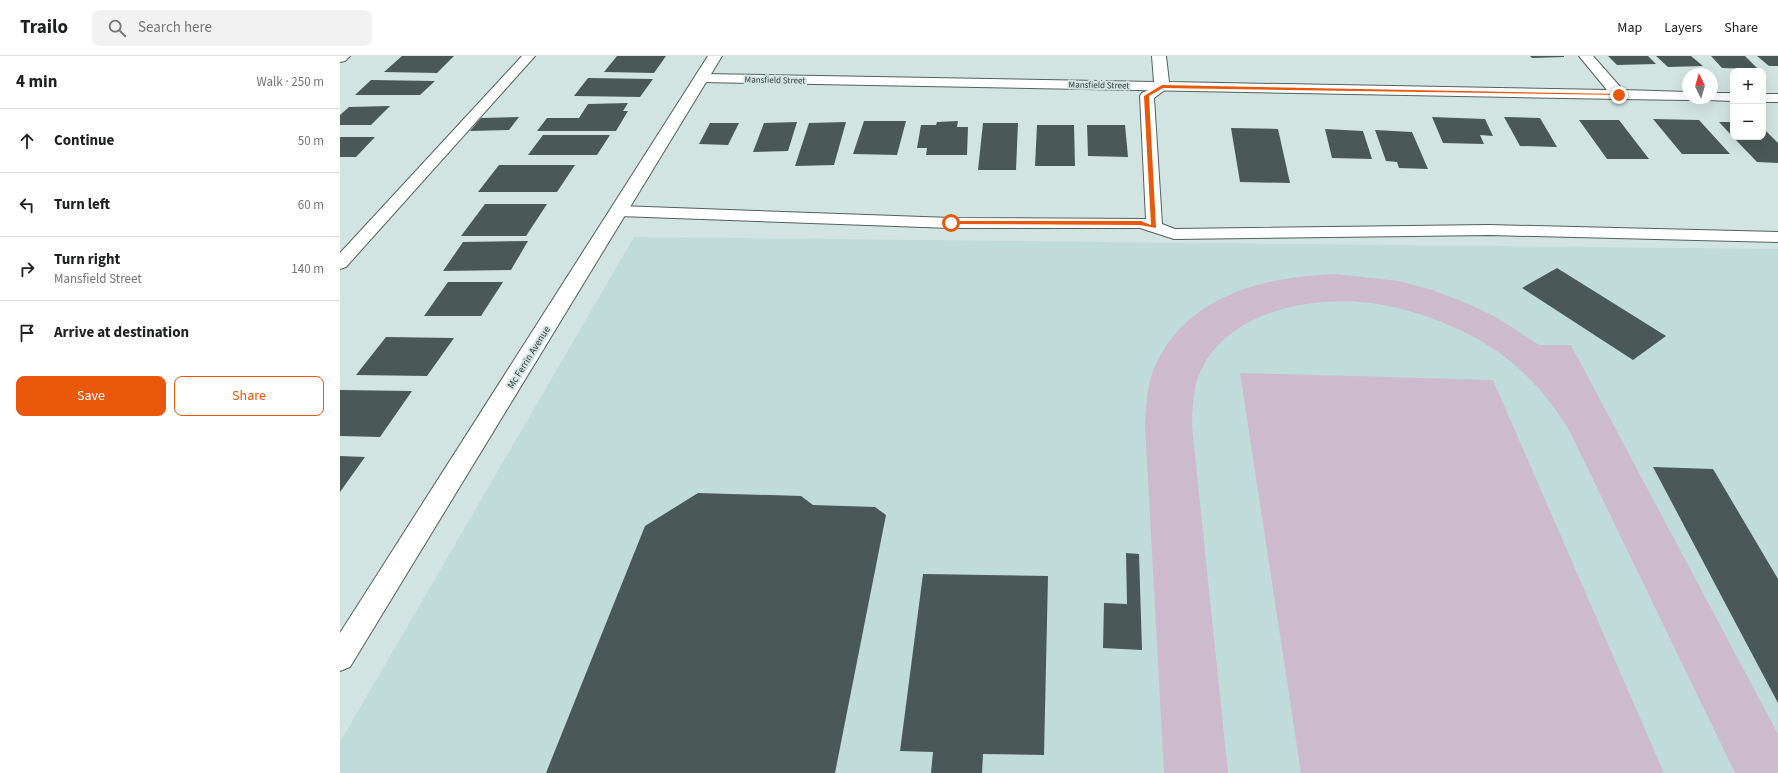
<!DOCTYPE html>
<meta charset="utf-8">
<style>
body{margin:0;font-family:"Source Sans 3",sans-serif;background:#f2f2f2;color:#202124}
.controls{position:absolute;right:12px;top:12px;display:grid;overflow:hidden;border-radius:8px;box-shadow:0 4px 16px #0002}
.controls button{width:36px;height:36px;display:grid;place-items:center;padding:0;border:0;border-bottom:1px solid #e0e0e0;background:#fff;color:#202124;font:20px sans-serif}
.compass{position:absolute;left:1342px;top:12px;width:36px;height:36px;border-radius:50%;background:#fff;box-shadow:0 4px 16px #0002;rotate:355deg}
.stop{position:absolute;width:12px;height:12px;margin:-9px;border:3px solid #ea580c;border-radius:50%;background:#fff}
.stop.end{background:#ea580c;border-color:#fff;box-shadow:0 1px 4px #0008}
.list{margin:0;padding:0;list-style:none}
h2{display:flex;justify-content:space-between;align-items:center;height:52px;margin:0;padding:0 16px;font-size:17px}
h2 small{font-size:13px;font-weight:400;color:#757577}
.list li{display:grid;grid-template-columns:26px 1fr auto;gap:12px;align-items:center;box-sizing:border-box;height:64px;padding:0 16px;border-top:1px solid #e0e0e0}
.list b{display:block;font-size:15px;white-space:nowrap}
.list p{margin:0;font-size:13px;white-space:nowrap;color:#757577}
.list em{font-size:13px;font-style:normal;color:#757577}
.actions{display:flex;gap:8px;padding:12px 16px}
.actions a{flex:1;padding:9px 0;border:1px solid #ea580c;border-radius:8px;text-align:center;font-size:14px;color:#ea580c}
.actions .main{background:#ea580c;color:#fff}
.icon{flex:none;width:22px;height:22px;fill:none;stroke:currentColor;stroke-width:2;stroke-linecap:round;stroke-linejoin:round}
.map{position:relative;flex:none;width:1438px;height:717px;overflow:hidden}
header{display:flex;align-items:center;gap:24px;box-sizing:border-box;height:56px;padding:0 20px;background:#fff;border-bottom:1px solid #e0e0e0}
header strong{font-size:19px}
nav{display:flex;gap:22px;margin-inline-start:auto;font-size:14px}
.search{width:280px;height:36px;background:#f2f2f2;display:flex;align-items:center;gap:10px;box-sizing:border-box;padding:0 14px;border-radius:8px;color:#757577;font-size:15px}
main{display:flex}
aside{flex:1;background:#fff}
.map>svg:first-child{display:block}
</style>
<header>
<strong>Trailo</strong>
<div class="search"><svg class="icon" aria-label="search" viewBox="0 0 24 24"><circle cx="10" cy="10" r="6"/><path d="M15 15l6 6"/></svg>Search here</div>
<nav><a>Map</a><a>Layers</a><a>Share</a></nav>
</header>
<main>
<aside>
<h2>4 min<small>Walk · 250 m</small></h2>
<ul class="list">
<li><svg class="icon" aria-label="ahead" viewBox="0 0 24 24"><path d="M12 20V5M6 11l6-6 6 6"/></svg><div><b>Continue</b></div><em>50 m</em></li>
<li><svg class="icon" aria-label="left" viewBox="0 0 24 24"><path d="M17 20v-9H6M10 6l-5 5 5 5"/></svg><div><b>Turn left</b></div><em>60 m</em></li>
<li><svg class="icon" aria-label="right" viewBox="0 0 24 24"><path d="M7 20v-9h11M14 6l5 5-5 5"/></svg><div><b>Turn right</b><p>Mansfield Street</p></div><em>140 m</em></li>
<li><svg class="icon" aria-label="arrive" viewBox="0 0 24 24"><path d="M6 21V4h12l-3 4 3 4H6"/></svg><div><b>Arrive at destination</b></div></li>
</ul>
<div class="actions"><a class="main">Save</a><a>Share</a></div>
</aside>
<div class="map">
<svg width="1438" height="717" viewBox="0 0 1438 717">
<rect width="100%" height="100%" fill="#d2e4e2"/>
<path fill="#c0dcd8" d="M 294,181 L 1438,193 L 1438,717 L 0,717 L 0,686 Z"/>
<g fill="#cebacd">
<path d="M 995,218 L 1059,225 L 1092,234 L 1124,246 L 1156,261 L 1199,289 L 1231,289 L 1438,678 L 1438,717 L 1395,717 L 1231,378 C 1208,337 1175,303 1134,281 C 1101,264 1067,252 1031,247 C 968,239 876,257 856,328 C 853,342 852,356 852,370 L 888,717 L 824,717 L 805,369 C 806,351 807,332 813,315 C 843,240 922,221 995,218 Z"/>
<path d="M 900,317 L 1153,324 L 1324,717 L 961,717 Z"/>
</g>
<g fill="#4a5957">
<path d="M 62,0 L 114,0 L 97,17 L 44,16 Z"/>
<path d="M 277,0 L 326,0 L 314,17 L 264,16 Z"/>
<path d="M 1190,0 L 1224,0 L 1224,1 L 1192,2 Z"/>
<path d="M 1268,0 L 1308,0 L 1316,8 L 1277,9 Z"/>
<path d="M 1316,0 L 1351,0 L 1363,10 L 1328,11 Z"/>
<path d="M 1371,0 L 1405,0 L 1418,13 L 1382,12 Z"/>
<path d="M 1417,0 L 1438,0 L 1438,10 L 1429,10 Z"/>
<path d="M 248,22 L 313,23 L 300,41 L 234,40 Z"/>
<path d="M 31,24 L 95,25 L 80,39 L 15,39 Z"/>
<path d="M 288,47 L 283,55 L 288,55 L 276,75 L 197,75 L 207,62 L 239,62 L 248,48 Z"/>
<path d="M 50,50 L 31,69 L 0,69 L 0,59 L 9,51 Z"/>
<path d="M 179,61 L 169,74 L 130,75 L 141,62 Z"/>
<path d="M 1092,61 L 1145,63 L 1153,80 L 1140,79 L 1144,88 L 1103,87 Z"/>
<path d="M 1164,61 L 1200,62 L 1217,91 L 1180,90 Z"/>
<path d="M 1313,63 L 1359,64 L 1390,98 L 1342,98 Z"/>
<path d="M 1239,64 L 1279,64 L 1309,103 L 1267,103 Z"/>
<path d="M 524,65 L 566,65 L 557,99 L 513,98 Z"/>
<path d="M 618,65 L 617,71 L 628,71 L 627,99 L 586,99 L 587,92 L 577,92 L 581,69 L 596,69 L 597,66 Z"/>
<path d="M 457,66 L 448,95 L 413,96 L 424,67 Z"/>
<path d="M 506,66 L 494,109 L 455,110 L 469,67 Z"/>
<path d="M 1379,66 L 1393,66 L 1393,81 Z"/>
<path d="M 370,67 L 399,67 L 388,89 L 359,88 Z"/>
<path d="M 643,67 L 678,67 L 676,114 L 638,114 Z"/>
<path d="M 697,69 L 734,69 L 735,110 L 695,110 Z"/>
<path d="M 747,69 L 785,69 L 788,101 L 748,100 Z"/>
<path d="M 891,72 L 938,73 L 950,127 L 900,126 Z"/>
<path d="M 1423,72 L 1438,87 L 1438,107 L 1417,106 L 1393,81 L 1423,81 Z"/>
<path d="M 985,73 L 1023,75 L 1032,103 L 992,102 Z"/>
<path d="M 1035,74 L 1072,76 L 1088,113 L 1059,112 L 1057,106 L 1046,105 Z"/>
<path d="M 203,79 L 270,79 L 257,99 L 188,99 Z"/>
<path d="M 0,81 L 35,81 L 16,101 L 0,101 Z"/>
<path d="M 159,109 L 235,109 L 217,136 L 138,136 Z"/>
<path d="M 145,148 L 207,148 L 186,180 L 121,180 Z"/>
<path d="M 188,185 L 171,214 L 103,215 L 123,186 Z"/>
<path d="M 1217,212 L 1326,280 L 1293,304 L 1182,232 Z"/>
<path d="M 108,226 L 163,226 L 141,260 L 84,260 Z"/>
<path d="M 46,281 L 114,282 L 87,320 L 16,319 Z"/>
<path d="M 0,334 L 72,335 L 40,381 L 0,380 Z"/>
<path d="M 0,400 L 25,401 L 0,436 Z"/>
<path d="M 1313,411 L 1373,413 L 1438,523 L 1438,647 Z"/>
<path d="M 358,437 L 461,440 L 473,449 L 535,451 L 546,459 L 495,717 L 206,717 L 305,470 Z"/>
<path d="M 786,497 L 799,498 L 802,594 L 763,592 L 764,547 L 787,548 Z"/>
<path d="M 583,518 L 708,520 L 704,699 L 643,698 L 642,717 L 591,717 L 593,696 L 560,695 Z"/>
</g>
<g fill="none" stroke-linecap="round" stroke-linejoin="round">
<defs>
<g id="lane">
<path d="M 182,0 L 195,0 L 6,211 L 0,213 L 0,197 Z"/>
<path d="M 822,27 L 827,28 L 829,31 L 814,42 L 822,168 L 835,173 L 1149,169 L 1438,176 L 1438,186 L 1149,179 L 834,183 L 800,172 L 611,172 L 279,160 L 273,158 L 271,155 L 273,152 L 279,150 L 611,162 L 806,163 L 800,40 L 802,37 Z"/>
</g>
<g id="street">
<path d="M 0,0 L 10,0 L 5,5 L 0,6 Z"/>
<path d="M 812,0 L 826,0 L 829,26 L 1267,34 L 1239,0 L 1253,0 L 1283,34 L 1348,36 L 1348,42 L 1354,42 L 1348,44 L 1279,43 L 362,26 L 357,25 L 355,22 L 357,19 L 362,18 L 814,26 Z"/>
<path d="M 1372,37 L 1393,37 L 1393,45 L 1367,44 L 1365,42 L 1372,42 Z"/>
<rect x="1423" y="38" width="15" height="8"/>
</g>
<path id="secondary" d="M 368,0 L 382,0 L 10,611 L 0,615 L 0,577 Z"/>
</defs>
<use href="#lane" stroke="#51615f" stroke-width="2"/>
<use href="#street" stroke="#51615f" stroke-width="2"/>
<use href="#secondary" stroke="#51615f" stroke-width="2"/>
<use href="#lane" fill="#fff" fill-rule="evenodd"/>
<use href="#street" fill="#fff" fill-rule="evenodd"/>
<use href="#secondary" fill="#fff" fill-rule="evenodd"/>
</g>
<path fill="#ea580c" d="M 822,29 L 1279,38 L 1281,39 L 823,32 L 809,40 L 816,172 L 800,169 L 611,168 L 609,167 L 611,165 L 801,165 L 811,169 L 804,40 Z"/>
<g text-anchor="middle" stroke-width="4" stroke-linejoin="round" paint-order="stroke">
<g font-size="9" fill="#353c3b" stroke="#d2e4e2">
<text transform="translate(435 24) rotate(1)" y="3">Mansfield Street</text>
<text transform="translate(759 29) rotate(1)" y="3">Mansfield Street</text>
</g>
<g font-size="10" fill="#353c3b" stroke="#d2e4e2">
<text transform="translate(188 301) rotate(-58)" y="4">Mc Ferrin Avenue</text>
</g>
</g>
</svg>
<div class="controls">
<button>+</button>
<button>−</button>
</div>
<svg class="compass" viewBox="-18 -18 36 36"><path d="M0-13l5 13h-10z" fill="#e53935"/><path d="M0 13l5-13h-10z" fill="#757577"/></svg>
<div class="stop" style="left:611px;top:167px"></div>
<div class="stop end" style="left:1279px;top:39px"></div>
</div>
</main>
